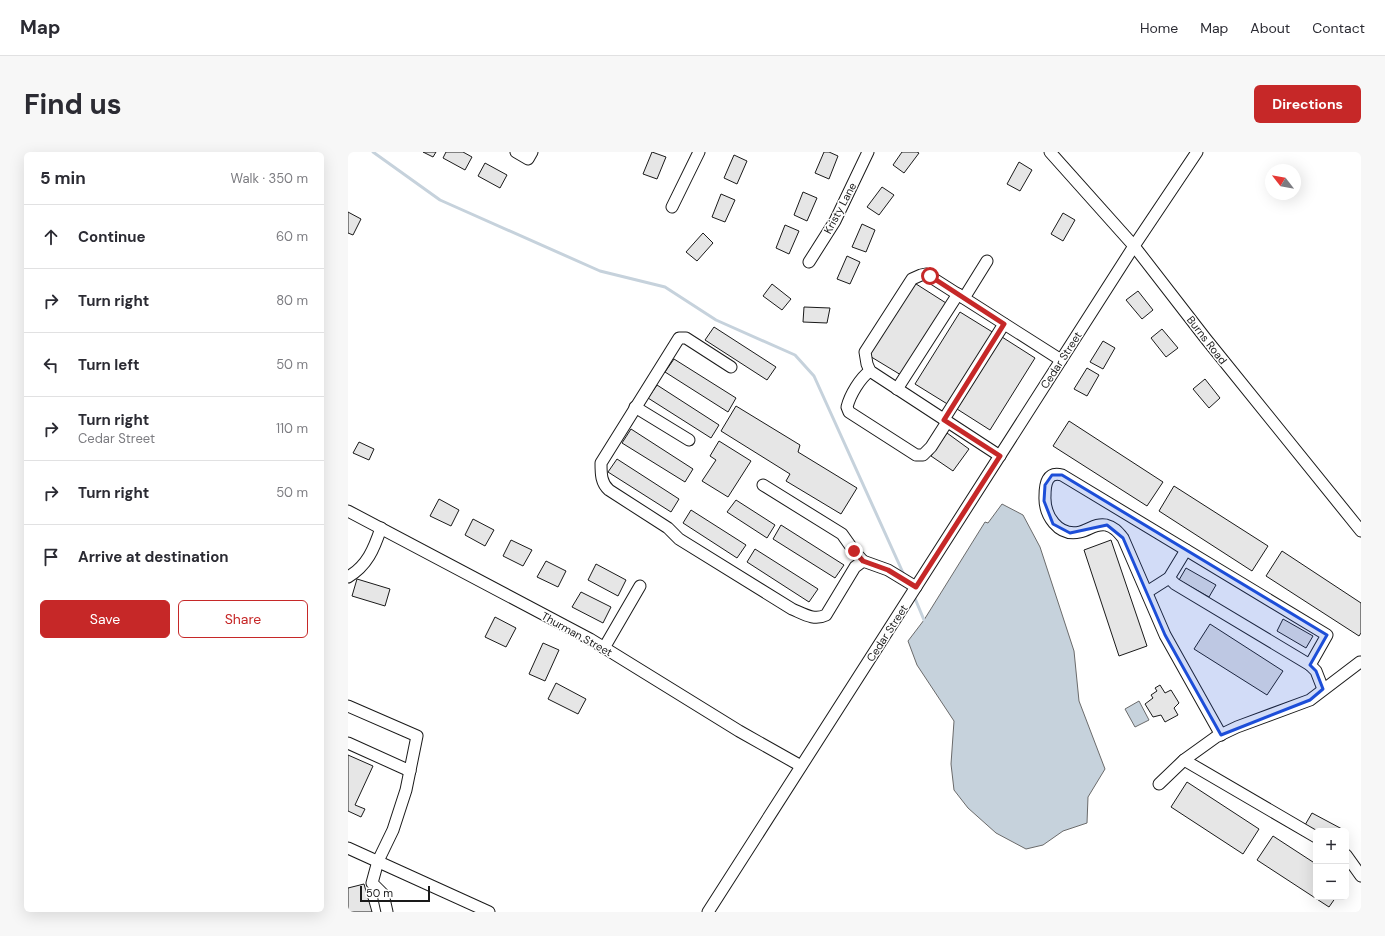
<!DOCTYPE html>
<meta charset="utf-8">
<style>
body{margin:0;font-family:"DM Sans",sans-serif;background:#f7f7f7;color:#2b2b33}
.controls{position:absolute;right:12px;bottom:12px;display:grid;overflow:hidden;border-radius:6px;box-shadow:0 4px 16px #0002}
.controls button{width:36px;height:36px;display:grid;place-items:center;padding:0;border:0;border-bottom:1px solid #e1e1e2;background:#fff;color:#2b2b33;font:20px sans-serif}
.compass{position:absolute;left:917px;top:12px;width:36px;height:36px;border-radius:50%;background:#fff;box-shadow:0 4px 16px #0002;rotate:301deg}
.scale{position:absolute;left:12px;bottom:10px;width:70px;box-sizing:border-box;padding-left:4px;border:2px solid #1a1a1a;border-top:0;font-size:11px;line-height:14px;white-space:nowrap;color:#1a1a1a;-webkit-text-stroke:3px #fff;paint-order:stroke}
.stop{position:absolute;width:12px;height:12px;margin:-9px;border:3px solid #c62828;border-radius:50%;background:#fff}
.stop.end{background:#c62828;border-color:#fff;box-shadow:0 1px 4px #0008}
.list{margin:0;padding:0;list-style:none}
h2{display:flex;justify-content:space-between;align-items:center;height:52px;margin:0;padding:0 16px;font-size:17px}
h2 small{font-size:13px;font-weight:400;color:#7c7c81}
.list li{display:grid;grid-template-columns:26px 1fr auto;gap:12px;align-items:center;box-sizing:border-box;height:64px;padding:0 16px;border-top:1px solid #e1e1e2}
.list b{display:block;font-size:15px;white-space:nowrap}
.list p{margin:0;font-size:13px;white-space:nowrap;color:#7c7c81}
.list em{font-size:13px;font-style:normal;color:#7c7c81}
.actions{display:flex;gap:8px;padding:12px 16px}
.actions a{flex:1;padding:9px 0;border:1px solid #c62828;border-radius:6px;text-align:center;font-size:14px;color:#c62828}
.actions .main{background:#c62828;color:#fff}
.icon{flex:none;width:22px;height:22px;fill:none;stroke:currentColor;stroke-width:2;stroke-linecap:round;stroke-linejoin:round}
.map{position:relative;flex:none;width:1013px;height:760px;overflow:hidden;border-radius:6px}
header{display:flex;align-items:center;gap:24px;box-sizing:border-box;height:56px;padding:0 20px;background:#fff;border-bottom:1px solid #e1e1e2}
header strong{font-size:19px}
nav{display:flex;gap:22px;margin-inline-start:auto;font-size:14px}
.intro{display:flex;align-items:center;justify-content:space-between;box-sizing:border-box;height:96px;padding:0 24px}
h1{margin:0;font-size:28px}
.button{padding:10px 18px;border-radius:6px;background:#c62828;color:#fff;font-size:14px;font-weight:700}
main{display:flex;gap:24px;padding:0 24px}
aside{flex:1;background:#fff;border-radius:6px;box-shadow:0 4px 16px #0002}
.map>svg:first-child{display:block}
</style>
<header>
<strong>Map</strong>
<nav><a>Home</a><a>Map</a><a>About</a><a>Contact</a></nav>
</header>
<div class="intro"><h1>Find us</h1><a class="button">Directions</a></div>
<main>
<aside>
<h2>5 min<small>Walk · 350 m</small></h2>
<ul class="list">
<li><svg class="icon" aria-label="ahead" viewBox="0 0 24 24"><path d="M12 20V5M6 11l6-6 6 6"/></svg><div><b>Continue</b></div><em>60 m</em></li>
<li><svg class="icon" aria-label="right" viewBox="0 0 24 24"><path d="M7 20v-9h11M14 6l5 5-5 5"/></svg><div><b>Turn right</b></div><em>80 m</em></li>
<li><svg class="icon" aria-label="left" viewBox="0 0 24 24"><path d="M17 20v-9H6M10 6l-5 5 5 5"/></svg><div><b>Turn left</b></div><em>50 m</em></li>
<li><svg class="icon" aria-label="right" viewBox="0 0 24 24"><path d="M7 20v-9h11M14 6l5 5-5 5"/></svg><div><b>Turn right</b><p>Cedar Street</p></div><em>110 m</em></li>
<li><svg class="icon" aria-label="right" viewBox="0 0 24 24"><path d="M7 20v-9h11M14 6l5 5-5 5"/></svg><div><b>Turn right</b></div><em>50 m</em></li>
<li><svg class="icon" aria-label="arrive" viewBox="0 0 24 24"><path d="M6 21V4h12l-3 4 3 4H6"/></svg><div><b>Arrive at destination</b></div></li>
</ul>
<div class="actions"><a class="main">Save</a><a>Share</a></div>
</aside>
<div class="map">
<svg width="1013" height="760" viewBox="0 0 1013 760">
<rect width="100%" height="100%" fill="#fff"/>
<g fill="#c6d2dc" stroke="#6a6a6a">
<path d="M 654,352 L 675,363 L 692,395 L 726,499 L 731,549 L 757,617 L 740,645 L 739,671 L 715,679 L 695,693 L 678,697 L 648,681 L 620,656 L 606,638 L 603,612 L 606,569 L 569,513 L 560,489 L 576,468 L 637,370 L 640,371 Z"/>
<path d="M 791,549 L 801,568 L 787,575 L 777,557 Z"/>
</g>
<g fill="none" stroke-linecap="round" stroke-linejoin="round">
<g stroke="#c6d2dc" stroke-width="3">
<path d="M 25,0 L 92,48 L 252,119 L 317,135 L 368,168 L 447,203 L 466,224 L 556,423"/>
<path d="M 566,444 L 576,468"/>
</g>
</g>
<g fill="#e6e6e6" stroke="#1a1a1a">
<path d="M 75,0 L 88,0 L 85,5 Z"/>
<path d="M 98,0 L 115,0 L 124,5 L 117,18 L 95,6 Z"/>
<path d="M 304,0 L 318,5 L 309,27 L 295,22 Z"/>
<path d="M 476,0 L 481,0 L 490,4 L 481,27 L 467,21 Z"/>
<path d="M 554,0 L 569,0 L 571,1 L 556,21 L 545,13 Z"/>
<path d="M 386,3 L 399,9 L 389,32 L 376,26 Z"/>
<path d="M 671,10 L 684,18 L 672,39 L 659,32 Z"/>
<path d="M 137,11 L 159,23 L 152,36 L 130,24 Z"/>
<path d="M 534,35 L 546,43 L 531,63 L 519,55 Z"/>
<path d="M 455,40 L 469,46 L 459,69 L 446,63 Z"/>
<path d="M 373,42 L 387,48 L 377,70 L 364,65 Z"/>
<path d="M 0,60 L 13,67 L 5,83 L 0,81 Z"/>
<path d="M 715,61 L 727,68 L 715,89 L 703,82 Z"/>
<path d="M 514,72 L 527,78 L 518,100 L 504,95 Z"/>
<path d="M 437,73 L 451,79 L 441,102 L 428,96 Z"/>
<path d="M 355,81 L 365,91 L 349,109 L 338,100 Z"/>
<path d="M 499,104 L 512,110 L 502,132 L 489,127 Z"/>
<path d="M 565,130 L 598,151 L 553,223 L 520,203 Z"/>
<path d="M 424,132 L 443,147 L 434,158 L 415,144 Z"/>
<path d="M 790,139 L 805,158 L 794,167 L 778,148 Z"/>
<path d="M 456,155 L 482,156 L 479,171 L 455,170 Z"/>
<path d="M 612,160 L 646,181 L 601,253 L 567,232 Z"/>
<path d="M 366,175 L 428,215 L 419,228 L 357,188 Z"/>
<path d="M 814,177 L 830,196 L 818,205 L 803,186 Z"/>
<path d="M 654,185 L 687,206 L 642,278 L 609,257 Z"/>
<path d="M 755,189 L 767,196 L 755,217 L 742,210 Z"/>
<path d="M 326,207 L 388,246 L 380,260 L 317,220 Z"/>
<path d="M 739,216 L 751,223 L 739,244 L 726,237 Z"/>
<path d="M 857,227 L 872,246 L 861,256 L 845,237 Z"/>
<path d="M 309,233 L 371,273 L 363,286 L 300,246 Z"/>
<path d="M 388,254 L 452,293 L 450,300 L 509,336 L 493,362 L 438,329 L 442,322 L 373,279 Z"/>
<path d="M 721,269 L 815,330 L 799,354 L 705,294 Z"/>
<path d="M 283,277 L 345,317 L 337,330 L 274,291 Z"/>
<path d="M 599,281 L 621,297 L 605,319 L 583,304 Z"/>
<path d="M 371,289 L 403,309 L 380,345 L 354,329 L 368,308 L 362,304 Z"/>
<path d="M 11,290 L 26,297 L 21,308 L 5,301 Z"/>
<path d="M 269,307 L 331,347 L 323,360 L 260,320 Z"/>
<path d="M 826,334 L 920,394 L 904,419 L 811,359 Z"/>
<path d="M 91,347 L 111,358 L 103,374 L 82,364 Z"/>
<path d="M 388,348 L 427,373 L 419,386 L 379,360 Z"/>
<path d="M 343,358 L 398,393 L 389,406 L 335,371 Z"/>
<path d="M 125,367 L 146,378 L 137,394 L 117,383 Z"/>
<path d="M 433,373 L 496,413 L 487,426 L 425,387 Z"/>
<path d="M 163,388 L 184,398 L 175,414 L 155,404 Z"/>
<path d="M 763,388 L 799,494 L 771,504 L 736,398 Z"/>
<path d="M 407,397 L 470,437 L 461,450 L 399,410 Z"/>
<path d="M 934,399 L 1013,451 L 1013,481 L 1011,484 L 918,424 Z"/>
<path d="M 198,409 L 218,419 L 210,435 L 189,425 Z"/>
<path d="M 248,412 L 278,428 L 270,444 L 240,428 Z"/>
<path d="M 838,416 L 868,433 L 861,445 L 831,428 Z"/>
<path d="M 9,427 L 42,437 L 37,454 L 4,444 Z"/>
<path d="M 233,440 L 263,455 L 255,471 L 224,455 Z"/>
<path d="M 147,465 L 168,476 L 158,495 L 137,485 Z"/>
<path d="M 935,467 L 965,484 L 958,496 L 929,479 Z"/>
<path d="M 862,472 L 935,519 L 919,543 L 846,497 Z"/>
<path d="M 195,491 L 211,498 L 197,529 L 181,522 Z"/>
<path d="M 208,531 L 238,547 L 230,562 L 200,547 Z"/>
<path d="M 812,533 L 817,541 L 823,538 L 831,551 L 826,556 L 830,563 L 817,570 L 813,563 L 805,565 L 797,552 L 805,546 L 803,543 L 809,539 L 807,536 Z"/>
<path d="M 0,603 L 25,614 L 7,653 L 17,657 L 13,665 L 0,659 Z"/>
<path d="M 839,630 L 911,677 L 895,702 L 823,655 Z"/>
<path d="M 964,661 L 994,677 L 993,679 L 969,679 L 957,673 Z"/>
<path d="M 925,684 L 968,712 L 968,745 L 988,745 L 981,755 L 909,708 Z"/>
<path d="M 16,732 L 24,760 L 0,760 L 0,736 Z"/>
</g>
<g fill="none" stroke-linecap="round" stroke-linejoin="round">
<defs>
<g id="minor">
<path d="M 168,0 L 180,7 L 184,0"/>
<path d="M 702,0 L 786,94 L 858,187 L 1013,379"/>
<path d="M 324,55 L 351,0"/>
<path d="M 461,110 L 487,69 L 520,0"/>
<path d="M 616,146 L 639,109"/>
<path d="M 383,215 L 338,186 L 331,186 L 253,311 C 253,322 253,331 261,338 L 320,376 L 331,387 L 444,457 C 456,462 466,469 478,463 L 507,415 L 515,409 L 540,418 L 568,435"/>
<path d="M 522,219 C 512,226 502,243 499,255 L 501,260 L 568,303 L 575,303 L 583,295 L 599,270"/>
<path d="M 549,237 L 610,142"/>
<path d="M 287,255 L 341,288"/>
<path d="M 596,267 L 656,172"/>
<path d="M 652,304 L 522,219 L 519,212 L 517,200 L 564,127 L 573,123 L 578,122 L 713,208"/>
<path d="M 415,333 L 494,382 L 506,399 L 515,409"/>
<path d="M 0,359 L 242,487 L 391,579 L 453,614"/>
<path d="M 0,425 C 19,414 26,397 33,376"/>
<path d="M 821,426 L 827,432 L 962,513"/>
<path d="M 799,440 L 821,426 L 838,398"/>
<path d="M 256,496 L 292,434"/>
<path d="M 0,554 L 69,584 L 58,638 L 45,678 L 30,709 L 24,731 L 35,742 L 39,760"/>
<path d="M 873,583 L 817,483 L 775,386 C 770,380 766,375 758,373 C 748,371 741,378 732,380 C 710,385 696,363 697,344 C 697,332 699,319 714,323 L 979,483 L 962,513 L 968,519 L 975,537"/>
<path d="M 0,591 L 62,619"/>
<path d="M 836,608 L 968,685"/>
<path d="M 811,632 L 836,608 L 868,585 L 889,575 L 962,548 L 1012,510"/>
<path d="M 0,696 L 141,760"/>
<path d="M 998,703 L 1013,724"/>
<path d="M 360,760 L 786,94 L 849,0"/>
</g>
</defs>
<use href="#minor" stroke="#1a1a1a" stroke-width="13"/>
<use href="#minor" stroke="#fff" stroke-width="11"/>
</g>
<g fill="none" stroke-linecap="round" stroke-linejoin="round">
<path stroke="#c62828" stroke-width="5" d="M 506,399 L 515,409 L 540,418 L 568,435 L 652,304 L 596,268 L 656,172 L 582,124"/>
</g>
<path fill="#1d4ed8" fill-opacity="0.2" stroke="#1d4ed8" stroke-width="3" stroke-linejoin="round" d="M 704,323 L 714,323 L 979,483 L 962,513 L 968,519 L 975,537 L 962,548 L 873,583 L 817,483 L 775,386 L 759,373 L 722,381 L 705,372 L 696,349 L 697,333 Z"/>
<g text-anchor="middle" stroke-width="3" stroke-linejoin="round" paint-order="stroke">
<g font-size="11" fill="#1a1a1a" stroke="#fff">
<text transform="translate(492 56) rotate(-62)" y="4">Kristy Lane</text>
<text transform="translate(859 188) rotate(52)" y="4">Burns Road</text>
<text transform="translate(713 208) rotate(-57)" y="4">Cedar Street</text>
<text transform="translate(539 481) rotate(-57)" y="4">Cedar Street</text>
<text transform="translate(229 482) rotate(29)" y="4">Thurman Street</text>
</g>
</g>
</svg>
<div class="controls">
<button>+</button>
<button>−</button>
</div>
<svg class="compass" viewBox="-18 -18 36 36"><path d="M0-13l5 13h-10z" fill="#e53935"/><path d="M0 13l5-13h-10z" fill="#7c7c81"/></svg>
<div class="scale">50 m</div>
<div class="stop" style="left:582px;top:124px"></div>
<div class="stop end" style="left:506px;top:399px"></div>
</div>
</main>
